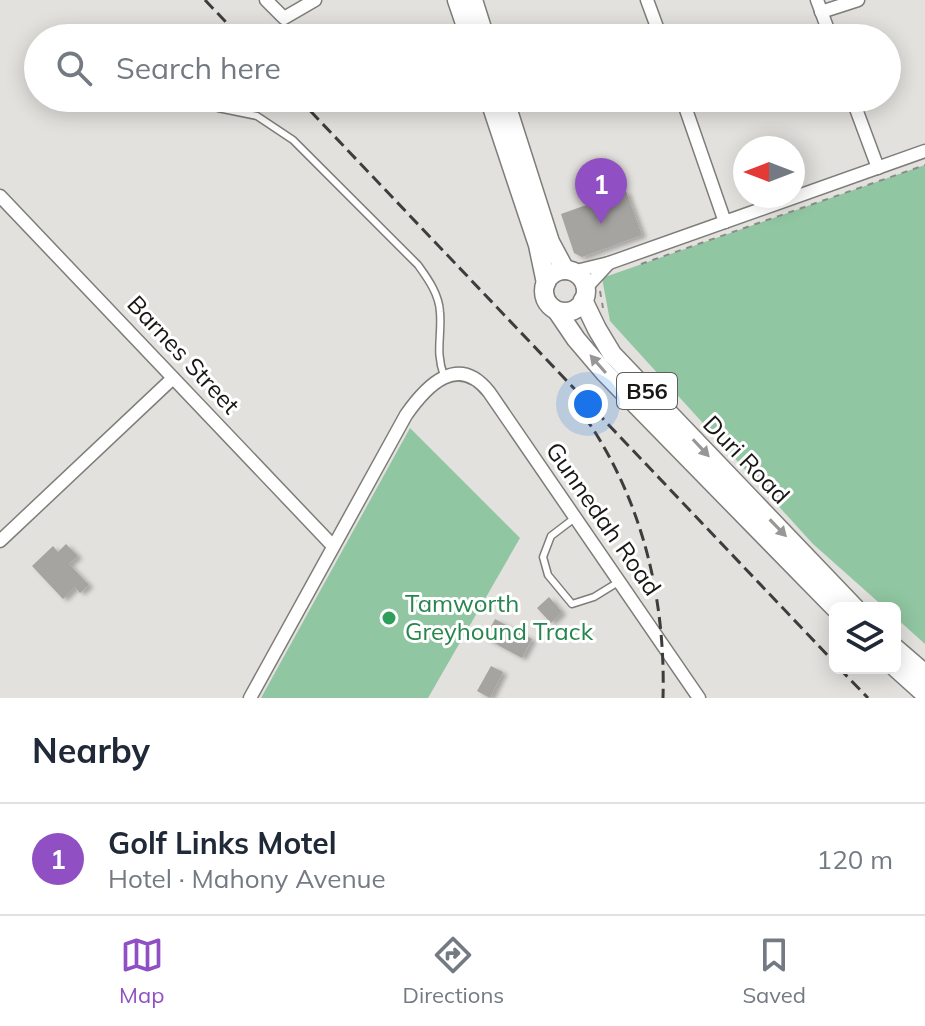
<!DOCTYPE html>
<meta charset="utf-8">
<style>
body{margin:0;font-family:Mulish,sans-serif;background:#f2f2f3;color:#1f2937}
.controls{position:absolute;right:24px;bottom:24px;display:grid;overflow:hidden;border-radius:12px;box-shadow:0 4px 20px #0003}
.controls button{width:72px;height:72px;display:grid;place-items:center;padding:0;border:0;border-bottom:2px solid #e0e1e3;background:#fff;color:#1f2937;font:40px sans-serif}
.compass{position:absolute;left:733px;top:136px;width:72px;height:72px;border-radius:50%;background:#fff;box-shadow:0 4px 20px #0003;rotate:270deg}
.you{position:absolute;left:588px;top:404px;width:28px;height:28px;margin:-20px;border:6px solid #fff;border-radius:50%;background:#1a73e8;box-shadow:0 0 0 12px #1a73e833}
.badge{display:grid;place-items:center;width:52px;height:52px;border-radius:50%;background:#914fc4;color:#fff;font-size:26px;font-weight:700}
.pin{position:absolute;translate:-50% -66px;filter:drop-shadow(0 2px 4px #0008)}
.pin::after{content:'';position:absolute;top:42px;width:28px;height:24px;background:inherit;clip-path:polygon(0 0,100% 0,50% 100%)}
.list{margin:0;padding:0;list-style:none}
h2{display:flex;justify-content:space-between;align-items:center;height:104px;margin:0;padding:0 32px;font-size:34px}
h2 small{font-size:26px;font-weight:400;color:#747a83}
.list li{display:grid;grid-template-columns:52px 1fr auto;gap:24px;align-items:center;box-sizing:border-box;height:112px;padding:0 32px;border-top:2px solid #e0e1e3}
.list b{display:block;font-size:30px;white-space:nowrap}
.list p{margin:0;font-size:26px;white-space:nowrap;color:#747a83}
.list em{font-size:26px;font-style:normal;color:#747a83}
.icon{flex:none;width:44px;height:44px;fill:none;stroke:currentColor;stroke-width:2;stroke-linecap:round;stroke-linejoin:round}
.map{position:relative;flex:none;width:925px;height:698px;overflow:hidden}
.search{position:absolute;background:#fff;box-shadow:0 4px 20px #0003;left:24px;right:24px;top:24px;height:88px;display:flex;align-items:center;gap:20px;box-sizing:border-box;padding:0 28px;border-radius:44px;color:#747a83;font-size:30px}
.sheet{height:216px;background:#fff}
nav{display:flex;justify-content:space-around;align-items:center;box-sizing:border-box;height:112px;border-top:2px solid #e0e1e3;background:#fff;font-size:22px;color:#747a83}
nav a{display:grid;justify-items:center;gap:4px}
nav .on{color:#914fc4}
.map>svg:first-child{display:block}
</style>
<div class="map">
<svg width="925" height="698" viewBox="0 0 925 698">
<defs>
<filter id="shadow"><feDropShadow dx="4.5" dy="2.5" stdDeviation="2" flood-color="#0004"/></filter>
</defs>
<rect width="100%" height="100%" fill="#e3e1dd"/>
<g fill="#90c6a1">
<path d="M 925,165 L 925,644 L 895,617 L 895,608 L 885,608 L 813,544 L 610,321 L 602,278 Z"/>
<path d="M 410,428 L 520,538 L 428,698 L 261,698 Z"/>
</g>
<g fill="#a6a4a0" filter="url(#shadow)">
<path d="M 626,191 L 642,235 L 582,257 L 574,253 L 561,214 Z"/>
<path d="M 66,544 L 78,556 L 69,564 L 89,585 L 80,593 L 75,587 L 63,599 L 32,566 L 53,546 L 58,552 Z"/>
<path d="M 549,597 L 562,612 L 551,623 L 537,608 Z"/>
<path d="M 495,619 L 532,639 L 522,658 L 485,638 Z"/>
<path d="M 491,666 L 503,672 L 490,698 L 477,691 Z"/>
</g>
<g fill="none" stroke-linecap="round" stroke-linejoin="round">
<defs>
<g id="service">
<path d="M 198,99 L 218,108 L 257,116 L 293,140 L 418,265 C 428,279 439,294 440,312 C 442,337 435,351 444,376"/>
<path d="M 576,517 L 551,536 L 543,557 L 548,575 L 572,604 L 594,597 L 620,581"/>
</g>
<g id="minor">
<path d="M 266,0 L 284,18 L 315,0"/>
<path d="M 647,0 L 661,38"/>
<path d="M 817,0 L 831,38"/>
<path d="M 821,12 L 858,0"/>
<path d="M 682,98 L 725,222"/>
<path d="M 852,98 L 878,168"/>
<path d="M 0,196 L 333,546"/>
<path d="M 572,272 L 609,263 L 925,151"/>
<path d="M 585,289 L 609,263"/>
<path d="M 0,541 L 173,378"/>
<path d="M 250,698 L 406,415 C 427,385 458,353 489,392 L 699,698"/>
</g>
<g id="primary">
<path d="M 457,0 L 470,38"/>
<path d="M 473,0 L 485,38"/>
<path d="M 489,98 L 538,245 L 546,283"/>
<path d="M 504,98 L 550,242 L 565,270"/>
<circle cx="565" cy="291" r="21"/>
<path d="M 583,300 L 597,329 L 612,354 L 855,608"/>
<path d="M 557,311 L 576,339 L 605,373 L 835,608"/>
<path d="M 895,648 L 925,674"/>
<path d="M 895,667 L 925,694"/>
</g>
</defs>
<use href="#service" stroke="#7f7d79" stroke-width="9"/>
<use href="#minor" stroke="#7f7d79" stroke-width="15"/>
<use href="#primary" stroke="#7f7d79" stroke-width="21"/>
<g stroke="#8d8b88" stroke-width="2" stroke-dasharray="6 6" stroke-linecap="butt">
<path d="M 641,264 L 925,165"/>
<path d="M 600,291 L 603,308"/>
</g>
<use href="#service" stroke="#fff" stroke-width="6"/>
<use href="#minor" stroke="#fff" stroke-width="12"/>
<use href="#primary" stroke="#fff" stroke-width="18"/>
<g stroke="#3e3d3c" stroke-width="3" stroke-dasharray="12 6" stroke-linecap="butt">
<path d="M 205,0 L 241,38"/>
<path d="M 298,98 L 835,663"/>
<path d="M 574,402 C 639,487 666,592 663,698"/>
<path d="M 839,668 L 868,698"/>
</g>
</g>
<defs><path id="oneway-solid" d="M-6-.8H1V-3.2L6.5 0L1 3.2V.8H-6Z" transform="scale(2)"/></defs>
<g fill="#979796">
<use href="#oneway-solid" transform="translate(598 364) rotate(-131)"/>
<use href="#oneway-solid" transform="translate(701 448) rotate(47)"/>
<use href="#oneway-solid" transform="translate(778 528) rotate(46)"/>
</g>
<circle fill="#2e9e5b" stroke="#fff" stroke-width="3" cx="389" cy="618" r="8"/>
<g text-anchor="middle" stroke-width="6" stroke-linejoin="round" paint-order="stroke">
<rect fill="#fff" stroke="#5d5d5c" stroke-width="2" x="617" y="373" width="60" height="36" rx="6"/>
<g font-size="22" font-weight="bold" fill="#181716">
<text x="647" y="399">B56</text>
</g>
<g font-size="24" fill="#181716" stroke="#fff">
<text transform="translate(183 355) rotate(47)" y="8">Barnes Street</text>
<text transform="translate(746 460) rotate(46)" y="8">Duri Road</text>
<text transform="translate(603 519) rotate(55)" y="8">Gunnedah Road</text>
</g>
<g font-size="24" fill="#27864d" stroke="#fff" text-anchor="start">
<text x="405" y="612">Tamworth<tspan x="405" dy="28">Greyhound Track</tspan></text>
</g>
</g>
</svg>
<div class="controls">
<button><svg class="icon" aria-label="layers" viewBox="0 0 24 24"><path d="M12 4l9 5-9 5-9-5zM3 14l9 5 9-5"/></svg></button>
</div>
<svg class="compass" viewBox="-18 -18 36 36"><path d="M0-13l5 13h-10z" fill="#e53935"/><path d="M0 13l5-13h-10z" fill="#747a83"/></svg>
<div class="you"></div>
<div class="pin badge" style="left:601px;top:224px">1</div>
<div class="search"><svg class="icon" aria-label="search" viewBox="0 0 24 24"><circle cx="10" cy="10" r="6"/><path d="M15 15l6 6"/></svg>Search here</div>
</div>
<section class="sheet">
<h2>Nearby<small></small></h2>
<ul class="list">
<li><span class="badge">1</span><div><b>Golf Links Motel</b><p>Hotel · Mahony Avenue</p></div><em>120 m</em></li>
</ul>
</section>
<nav>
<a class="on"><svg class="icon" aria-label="map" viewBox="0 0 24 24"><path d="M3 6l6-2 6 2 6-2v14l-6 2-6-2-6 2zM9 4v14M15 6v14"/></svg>Map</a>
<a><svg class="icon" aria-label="directions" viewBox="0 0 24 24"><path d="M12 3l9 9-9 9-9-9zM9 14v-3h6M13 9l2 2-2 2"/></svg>Directions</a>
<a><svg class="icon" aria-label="saved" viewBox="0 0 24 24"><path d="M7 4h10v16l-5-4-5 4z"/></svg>Saved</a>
</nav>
